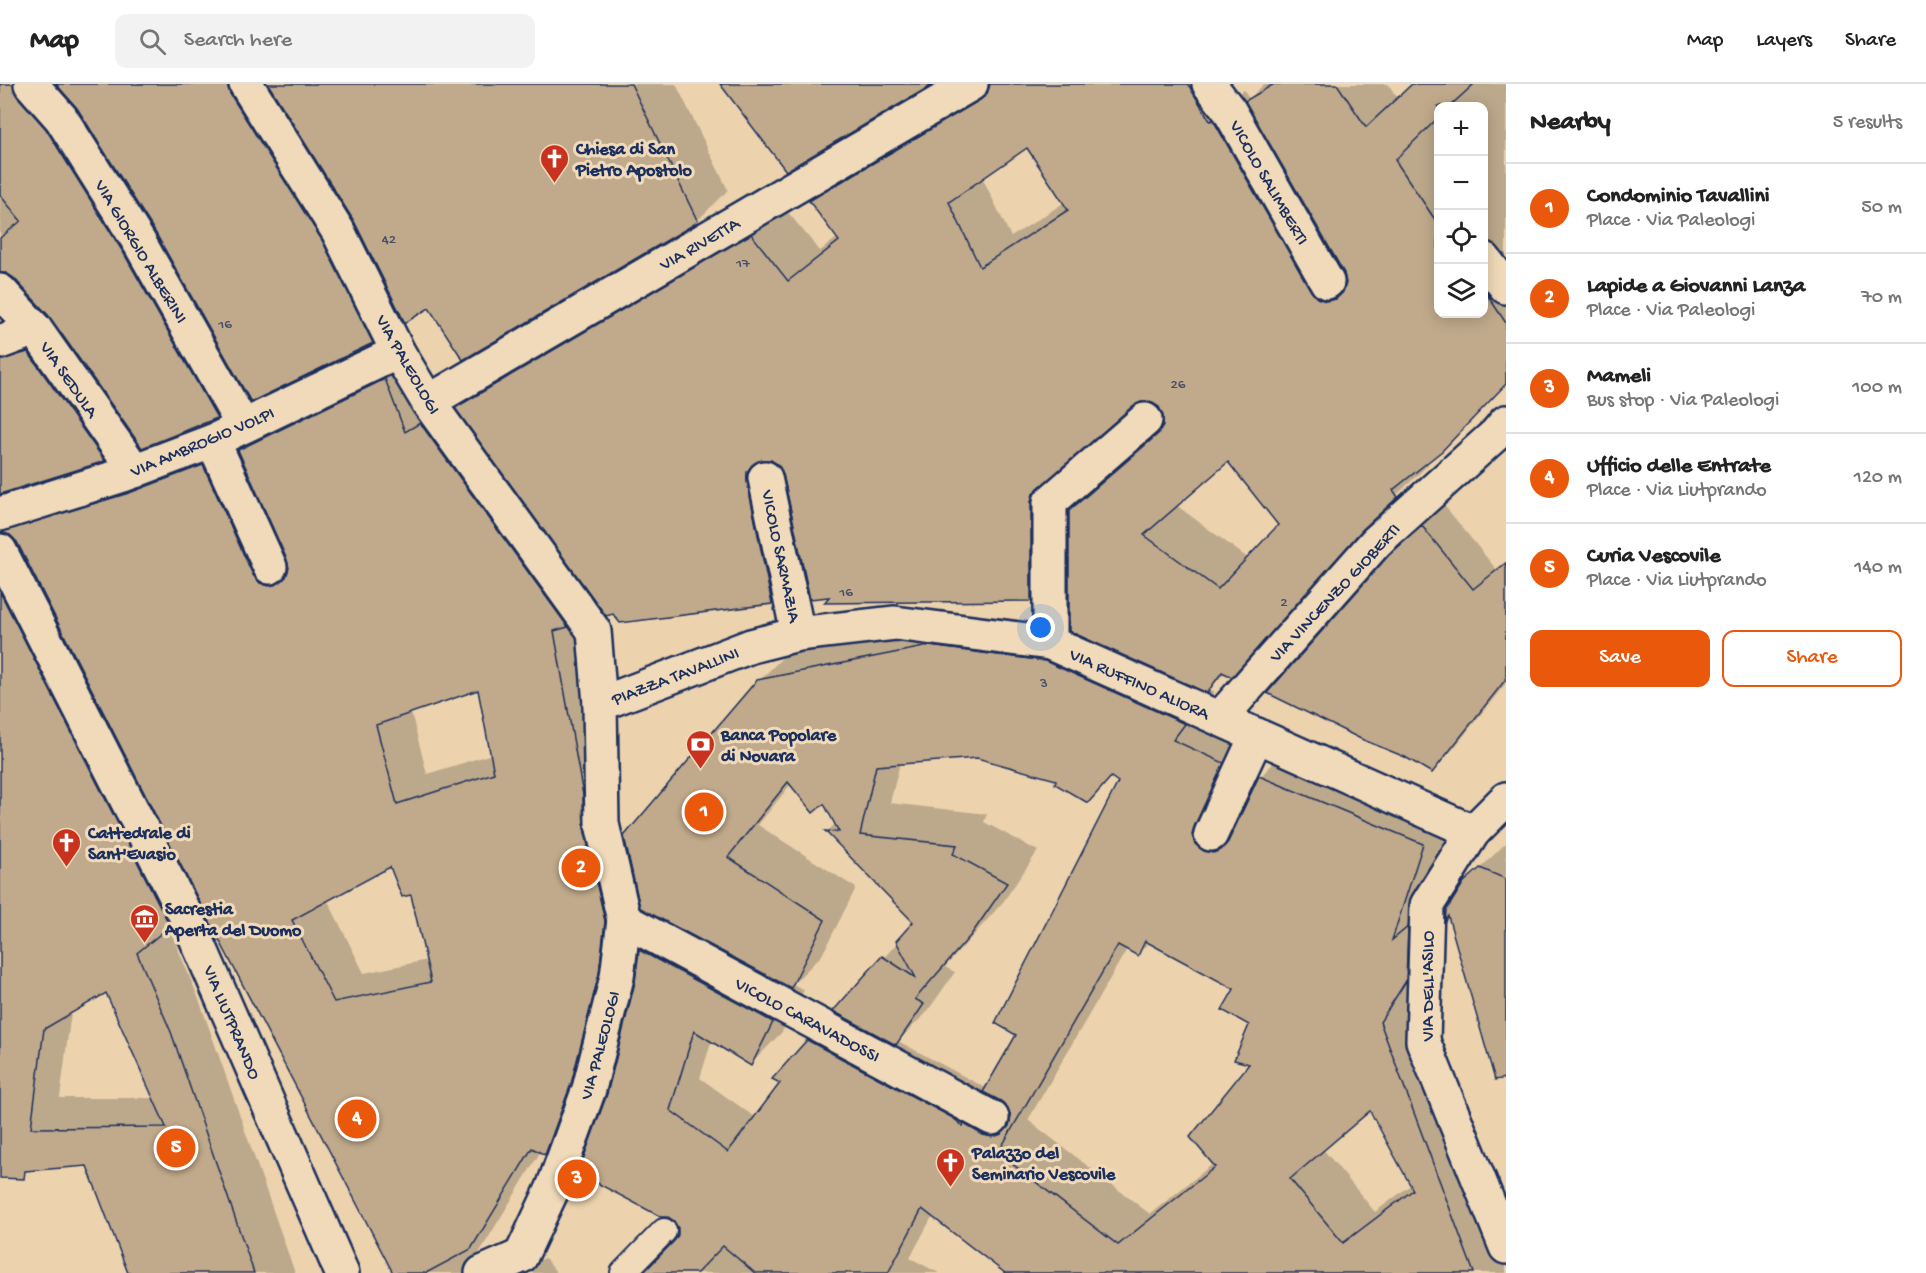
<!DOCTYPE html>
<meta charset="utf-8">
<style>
body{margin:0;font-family:"Gochi Hand",sans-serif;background:#f2f2f2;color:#222}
.controls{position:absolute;right:18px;top:18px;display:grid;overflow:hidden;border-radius:12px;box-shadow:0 3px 15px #0003}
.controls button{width:54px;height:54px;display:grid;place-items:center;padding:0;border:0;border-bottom:2px solid #e0e0e0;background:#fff;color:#222;font:30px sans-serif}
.you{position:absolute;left:1041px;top:544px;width:21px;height:21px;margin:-15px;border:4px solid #fff;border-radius:50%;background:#1a73e8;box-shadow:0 0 0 9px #1a73e833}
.badge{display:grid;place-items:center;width:39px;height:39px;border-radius:50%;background:#ea580c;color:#fff;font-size:20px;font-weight:700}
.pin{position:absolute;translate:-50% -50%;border:3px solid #fff;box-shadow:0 2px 6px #0006}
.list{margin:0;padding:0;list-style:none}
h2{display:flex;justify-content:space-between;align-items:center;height:78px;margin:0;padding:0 24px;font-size:26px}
h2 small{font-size:20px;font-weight:400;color:#767676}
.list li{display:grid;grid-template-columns:39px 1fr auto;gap:18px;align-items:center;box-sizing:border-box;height:90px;padding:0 24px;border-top:2px solid #e0e0e0}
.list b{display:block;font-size:22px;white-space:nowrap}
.list p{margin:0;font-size:20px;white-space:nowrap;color:#767676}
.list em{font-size:20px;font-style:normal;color:#767676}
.actions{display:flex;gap:12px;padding:18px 24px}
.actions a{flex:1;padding:14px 0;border:2px solid #ea580c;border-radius:12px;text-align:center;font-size:21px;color:#ea580c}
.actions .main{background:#ea580c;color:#fff}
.icon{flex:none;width:33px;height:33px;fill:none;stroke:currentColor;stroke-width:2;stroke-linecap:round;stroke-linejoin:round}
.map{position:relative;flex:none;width:1506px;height:1189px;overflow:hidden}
header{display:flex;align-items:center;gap:36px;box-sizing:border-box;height:84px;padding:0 30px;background:#fff;border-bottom:2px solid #e0e0e0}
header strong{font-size:28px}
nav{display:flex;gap:33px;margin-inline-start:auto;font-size:21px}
.search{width:420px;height:54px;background:#f2f2f2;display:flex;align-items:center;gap:15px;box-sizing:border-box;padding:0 21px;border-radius:12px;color:#767676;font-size:22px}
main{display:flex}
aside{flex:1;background:#fff}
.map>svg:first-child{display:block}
</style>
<header>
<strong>Map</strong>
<div class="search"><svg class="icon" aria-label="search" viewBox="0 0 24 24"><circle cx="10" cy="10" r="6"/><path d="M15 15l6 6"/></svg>Search here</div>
<nav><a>Map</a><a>Layers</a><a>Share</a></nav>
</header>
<main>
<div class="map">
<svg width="1506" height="1189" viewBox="0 0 1506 1189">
<rect width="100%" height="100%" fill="#ecd3ae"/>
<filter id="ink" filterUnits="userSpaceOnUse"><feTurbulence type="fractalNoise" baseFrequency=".0167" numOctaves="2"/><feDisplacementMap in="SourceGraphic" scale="12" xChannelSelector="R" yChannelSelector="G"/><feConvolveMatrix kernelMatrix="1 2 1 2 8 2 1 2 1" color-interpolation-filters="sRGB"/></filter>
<g filter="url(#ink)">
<g fill="#0003" fill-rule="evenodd">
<path d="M 0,0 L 676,0 L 728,106 L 697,137 L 429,222 L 401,229 L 372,258 L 245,304 L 216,333 L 132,348 L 104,376 L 0,410 ZM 29,208 L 56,239 L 38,246 L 12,226 Z"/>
<path d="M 989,0 L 1144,0 L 1027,62 L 982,93 L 1011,153 L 1079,109 L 1098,91 L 1244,6 L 1249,15 L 1264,0 L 1388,0 L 1397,13 L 1411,0 L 1506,0 L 1506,299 L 1425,378 L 1428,381 L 1379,428 L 1262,560 L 1231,591 L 1226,588 L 1209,605 L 1215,608 L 1203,624 L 1254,647 L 1234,736 L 1240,736 L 1260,693 L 1291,661 L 1453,729 L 1422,827 L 1411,906 L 1506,1160 L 1506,1189 L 1007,1189 L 933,1131 L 910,1174 L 939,1189 L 633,1189 L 651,1171 L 659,1172 L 665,1169 L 679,1151 L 679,1143 L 609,1010 L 637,898 L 641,866 L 669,837 L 760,596 L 792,564 L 962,531 L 1070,545 L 1070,427 L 1101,396 L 1164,342 L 1165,332 L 1160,322 L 1151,317 L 1141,316 L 1132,321 L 1062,382 L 1061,485 L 1031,516 L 833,511 L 785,390 L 780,383 L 802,488 L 772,518 L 621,537 L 614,528 L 595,514 L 585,524 L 613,713 L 634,806 L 628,858 L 575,1039 L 545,1069 L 541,1067 L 467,1189 L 395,1189 L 198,811 L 168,841 L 200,918 L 295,1189 L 130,1189 L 88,1080 L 0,1087 L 0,418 L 233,352 L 240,366 L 269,336 L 415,266 L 435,319 L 451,310 L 459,322 L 488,293 L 782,121 L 820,167 L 838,153 L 811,117 L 841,86 ZM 1438,22 L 1484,22 L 1484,230 L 1438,230 ZM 1228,376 L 1280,442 L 1249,475 L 1176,421 ZM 479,604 L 492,670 L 427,690 L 411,628 ZM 978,673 L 1058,695 L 1087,717 L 1112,692 L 1120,697 L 1018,950 L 986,1004 L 898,957 L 927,928 L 955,888 L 945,883 L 1003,818 L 1038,767 L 984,738 L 987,730 L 890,719 L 900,679 ZM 791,700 L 824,717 L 836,739 L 828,747 L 915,838 L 837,928 L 808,957 L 782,999 L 756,1034 L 700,994 L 712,956 L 751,980 L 782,948 L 804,906 L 793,900 L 822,871 L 856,804 L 758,741 ZM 391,781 L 412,809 L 427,876 L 364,889 L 327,815 ZM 1150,858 L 1236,904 L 1251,941 L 1251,980 L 1214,1079 L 1150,1130 L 1028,1036 L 1127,865 L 1137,870 ZM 107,907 L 154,1014 L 60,1014 L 71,928 ZM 1371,1025 L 1412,1100 L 1375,1128 L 1323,1065 Z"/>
<path d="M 1444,421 L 1496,485 L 1506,477 L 1506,599 L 1453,665 L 1432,687 L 1398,466 Z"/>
<path d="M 1506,759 L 1506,957 L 1465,799 Z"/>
<path d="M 545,1174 L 557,1189 L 513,1189 Z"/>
</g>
<g fill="#c1aa8b" stroke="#1b2f5e" stroke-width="1.5" fill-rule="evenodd">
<path d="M 0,0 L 13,0 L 17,12 L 46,45 L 123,168 L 217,334 L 142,364 L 49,232 L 14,194 L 6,189 L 0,189 L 0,154 L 21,137 L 0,111 Z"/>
<path d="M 56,0 L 227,0 L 230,10 L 322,156 L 373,259 L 251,318 L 155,148 L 77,24 Z"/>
<path d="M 268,0 L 631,0 L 698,138 L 463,276 L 429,224 L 405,239 L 354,137 Z"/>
<path d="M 720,0 L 934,0 L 786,87 Z"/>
<path d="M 990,0 L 1188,0 L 1210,37 L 1213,36 L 1311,207 L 1317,214 L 1326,217 L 1336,215 L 1343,208 L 1346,199 L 1344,189 L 1245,17 L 1274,0 L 1337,0 L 1366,43 L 1412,0 L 1474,0 L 1450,22 L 1438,22 L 1438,34 L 1395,76 L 1438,140 L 1438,230 L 1484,230 L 1484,206 L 1506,239 L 1506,300 L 1442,367 L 1393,406 L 1398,413 L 1362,446 L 1232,593 L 1222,588 L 1207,609 L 1069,547 L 1069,427 L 1158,350 L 1163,342 L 1163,332 L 1159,323 L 1151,318 L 1141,318 L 1133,322 L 1033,410 L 1031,418 L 1031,517 L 824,519 L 829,513 L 810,515 L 783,390 L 778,381 L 771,376 L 762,376 L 752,381 L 747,388 L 747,397 L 772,520 L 620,539 L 613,530 L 606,532 L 455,324 L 751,150 L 788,197 L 839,157 L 809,117 L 980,16 L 987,10 ZM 1027,64 L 1068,126 L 980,183 L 949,118 ZM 1228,378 L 1278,441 L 1218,505 L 1144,451 Z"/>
<path d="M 28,268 L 105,377 L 0,410 L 0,276 Z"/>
<path d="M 385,295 L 405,348 L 420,339 L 568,543 L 554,547 L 583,711 L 584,744 L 605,837 L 599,890 L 571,1000 L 545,1071 L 532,1064 L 471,1165 L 426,1189 L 393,1189 L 199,817 L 17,458 L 10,451 L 0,448 L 129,409 L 203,381 L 253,491 L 260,499 L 269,502 L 277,500 L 286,493 L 289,484 L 287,476 L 238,366 ZM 478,606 L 494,689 L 397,720 L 376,641 ZM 390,783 L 402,813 L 411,811 L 431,898 L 334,918 L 292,836 Z"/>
<path d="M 1422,442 L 1473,505 L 1506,479 L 1506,595 L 1432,689 L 1405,673 L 1361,655 L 1267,609 L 1389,471 Z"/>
<path d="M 0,508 L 170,842 L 137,869 L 171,948 L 254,1189 L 128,1189 L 87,1082 L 25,1087 L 24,1095 L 0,1094 ZM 106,909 L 166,1043 L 31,1044 L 44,945 Z"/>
<path d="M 929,562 L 1045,577 L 1185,640 L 1173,656 L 1224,679 L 1194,743 L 1192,751 L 1195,760 L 1204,767 L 1213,769 L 1221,766 L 1228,758 L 1259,692 L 1423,760 L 1392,856 L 1408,843 L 1406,897 L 1380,938 L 1474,1189 L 1005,1189 L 922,1125 L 888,1189 L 755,1189 L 723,1162 L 697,1189 L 643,1189 L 675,1156 L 678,1151 L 678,1144 L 674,1137 L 668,1133 L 661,1133 L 578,1089 L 607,1010 L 635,898 L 639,866 L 773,938 L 751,982 L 694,947 L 670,1026 L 728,1068 L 780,999 L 772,995 L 807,956 L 953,1034 L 963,1042 L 964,1040 L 983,1051 L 992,1053 L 1001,1050 L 1009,1042 L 1011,1033 L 1008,1024 L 1001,1017 L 983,1008 L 1016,951 L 995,939 L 1118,698 L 1111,693 L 1088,719 L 1055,700 L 1056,696 L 977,674 L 876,682 L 860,751 L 957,761 L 953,770 L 1007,799 L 971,851 L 915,915 L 924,920 L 896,961 L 833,927 L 882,872 L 916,894 L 896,857 L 913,838 L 825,747 L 839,748 L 824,720 L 813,729 L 788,698 L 728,773 L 825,836 L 791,904 L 640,824 L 624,752 L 757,596 ZM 1145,857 L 1234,905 L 1222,926 L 1249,941 L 1234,976 L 1249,980 L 1190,1053 L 1215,1083 L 1118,1161 L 998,1069 L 1118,861 L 1138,872 ZM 1370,1027 L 1413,1106 L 1343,1159 L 1290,1095 Z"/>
<path d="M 1480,784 L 1506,795 L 1506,994 L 1495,996 L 1448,832 L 1445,837 L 1446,827 L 1464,798 Z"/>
</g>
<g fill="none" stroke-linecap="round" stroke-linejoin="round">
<defs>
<path id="service" d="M 623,1189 L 664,1147"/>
<g id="pedestrian">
<path d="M 31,0 L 61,34 L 139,158 L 243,342"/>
<path d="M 0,207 L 35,245 L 135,387"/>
<path d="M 0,258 L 35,245"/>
<path d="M 213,357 L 270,483"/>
<path d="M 0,430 L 123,391 L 213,357 L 398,268"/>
</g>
<g id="minor">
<path d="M 246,0 L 338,147 L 398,268 L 428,318 L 594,547 L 600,620 L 602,740 L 624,836 L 617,893 L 589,1005 L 553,1104 L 521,1172"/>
<path d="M 1209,0 L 1229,26 L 1327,198"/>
<path d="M 1484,175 L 1506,203"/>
<path d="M 428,318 L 971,0"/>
<path d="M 765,394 L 798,550"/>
<path d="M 0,467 L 189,838 L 342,1189"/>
<path d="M 1050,559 L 1050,418 L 1145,336"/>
<path d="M 600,620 L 751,562 L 798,550 L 895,539 L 1050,559 L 1473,748"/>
<path d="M 1220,634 L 1376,458 L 1496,350 L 1506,338"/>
<path d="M 1506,715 L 1473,748 L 1427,821 L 1423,957 L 1506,1163"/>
<path d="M 1211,750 L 1257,651"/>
<path d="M 624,836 L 992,1034"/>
<path d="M 482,1189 L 521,1172"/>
</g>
</defs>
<use href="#service" stroke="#1b2f5e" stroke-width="28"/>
<use href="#pedestrian" stroke="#1b2f5e" stroke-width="38"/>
<use href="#minor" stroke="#1b2f5e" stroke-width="38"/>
<use href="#service" stroke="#f0dab9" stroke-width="24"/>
<use href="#pedestrian" stroke="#f0dab9" stroke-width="33"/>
<use href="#minor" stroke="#f0dab9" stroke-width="33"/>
</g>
</g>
<defs>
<symbol id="church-pin" viewBox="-11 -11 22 30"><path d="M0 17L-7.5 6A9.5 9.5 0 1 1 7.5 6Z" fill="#c8321e" stroke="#f0dab9"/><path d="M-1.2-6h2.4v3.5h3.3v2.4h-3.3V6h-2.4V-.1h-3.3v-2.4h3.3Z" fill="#fff"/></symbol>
<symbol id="bank-pin" viewBox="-11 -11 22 30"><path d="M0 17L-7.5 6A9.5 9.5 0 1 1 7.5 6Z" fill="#c8321e" stroke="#f0dab9"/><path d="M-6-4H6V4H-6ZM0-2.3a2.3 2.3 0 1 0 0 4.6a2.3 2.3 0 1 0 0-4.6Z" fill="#fff"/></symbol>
<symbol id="museum-pin" viewBox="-11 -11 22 30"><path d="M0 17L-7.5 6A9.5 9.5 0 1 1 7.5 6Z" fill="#c8321e" stroke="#f0dab9"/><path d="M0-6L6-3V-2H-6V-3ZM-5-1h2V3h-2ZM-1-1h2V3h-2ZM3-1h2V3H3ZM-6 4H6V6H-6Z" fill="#fff"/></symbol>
</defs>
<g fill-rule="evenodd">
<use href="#church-pin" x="538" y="58" width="33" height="45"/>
<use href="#bank-pin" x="684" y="644" width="33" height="45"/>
<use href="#church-pin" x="50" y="742" width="33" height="45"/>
<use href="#museum-pin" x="128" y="818" width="33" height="45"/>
<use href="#church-pin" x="934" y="1062" width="33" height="45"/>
</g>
<g text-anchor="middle" stroke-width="6" stroke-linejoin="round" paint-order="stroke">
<g font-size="15" fill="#444e69">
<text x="389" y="159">42</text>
<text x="743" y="183">17</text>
<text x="225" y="244">16</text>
<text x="1178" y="304">26</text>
<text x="846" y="512">16</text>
<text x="1284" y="522">2</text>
<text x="1044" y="603">3</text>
</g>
<g font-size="18" font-weight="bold" fill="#1b2f5e" stroke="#f0dab9" text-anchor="start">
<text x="576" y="70">Chiesa di San<tspan x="576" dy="21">Pietro Apostolo</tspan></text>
<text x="721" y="656">Banca Popolare<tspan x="721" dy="21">di Novara</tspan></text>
<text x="88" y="754">Cattedrale di<tspan x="88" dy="21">Sant'Evasio</tspan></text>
<text x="165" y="830">Sacrestia<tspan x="165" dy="21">Aperta del Duomo</tspan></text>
<text x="972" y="1074">Palazzo del<tspan x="972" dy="21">Seminario Vescovile</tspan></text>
</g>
<g font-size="18" fill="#1b2f5e" stroke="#f0dab9">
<text transform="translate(1270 98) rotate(60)" y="6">VICOLO SALIMBERTI</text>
<text transform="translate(699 159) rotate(-30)" y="6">VIA RIVETTA</text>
<text transform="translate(142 167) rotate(59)" y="6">VIA GIORGIO ALBERINI</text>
<text transform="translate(409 280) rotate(60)" y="6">VIA PALEOLOGI</text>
<text transform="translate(70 295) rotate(55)" y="6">VIA SEDULA</text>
<text transform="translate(202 357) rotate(-23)" y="6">VIA AMBROGIO VOLPI</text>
<text transform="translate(782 472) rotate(78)" y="6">VICOLO SARMAZIA</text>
<text transform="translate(1334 508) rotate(-47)" y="6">VIA VINCENZO GIOBERTI</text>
<text transform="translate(675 591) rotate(-21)" y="6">PIAZZA TAVALLINI</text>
<text transform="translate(1140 599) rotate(24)" y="6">VIA RUFFINO ALIORA</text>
<text transform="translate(1427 902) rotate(-90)" y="6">VIA DELL'ASILO</text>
<text transform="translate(808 935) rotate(28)" y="6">VICOLO CARAVADOSSI</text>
<text transform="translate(233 938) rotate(67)" y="6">VIA LIUTPRANDO</text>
<text transform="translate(599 961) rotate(-75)" y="6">VIA PALEOLOGI</text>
</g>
</g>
</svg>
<div class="controls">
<button>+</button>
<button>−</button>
<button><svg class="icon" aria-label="locate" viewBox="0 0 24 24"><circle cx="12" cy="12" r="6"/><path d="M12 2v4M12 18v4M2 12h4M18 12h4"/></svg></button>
<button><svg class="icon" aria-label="layers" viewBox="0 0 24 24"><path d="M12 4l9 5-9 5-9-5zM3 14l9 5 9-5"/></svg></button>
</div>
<div class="you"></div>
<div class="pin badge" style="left:704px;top:728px">1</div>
<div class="pin badge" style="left:581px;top:784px">2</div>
<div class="pin badge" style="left:577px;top:1095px">3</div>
<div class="pin badge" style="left:357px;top:1035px">4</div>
<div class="pin badge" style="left:176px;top:1064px">5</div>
</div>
<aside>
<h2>Nearby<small>5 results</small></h2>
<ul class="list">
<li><span class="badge">1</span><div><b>Condominio Tavallini</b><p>Place · Via Paleologi</p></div><em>50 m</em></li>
<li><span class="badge">2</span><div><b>Lapide a Giovanni Lanza</b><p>Place · Via Paleologi</p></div><em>70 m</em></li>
<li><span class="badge">3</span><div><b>Mameli</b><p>Bus stop · Via Paleologi</p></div><em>100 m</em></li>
<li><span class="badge">4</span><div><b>Ufficio delle Entrate</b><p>Place · Via Liutprando</p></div><em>120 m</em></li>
<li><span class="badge">5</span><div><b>Curia Vescovile</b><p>Place · Via Liutprando</p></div><em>140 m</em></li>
</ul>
<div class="actions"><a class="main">Save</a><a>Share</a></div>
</aside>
</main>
